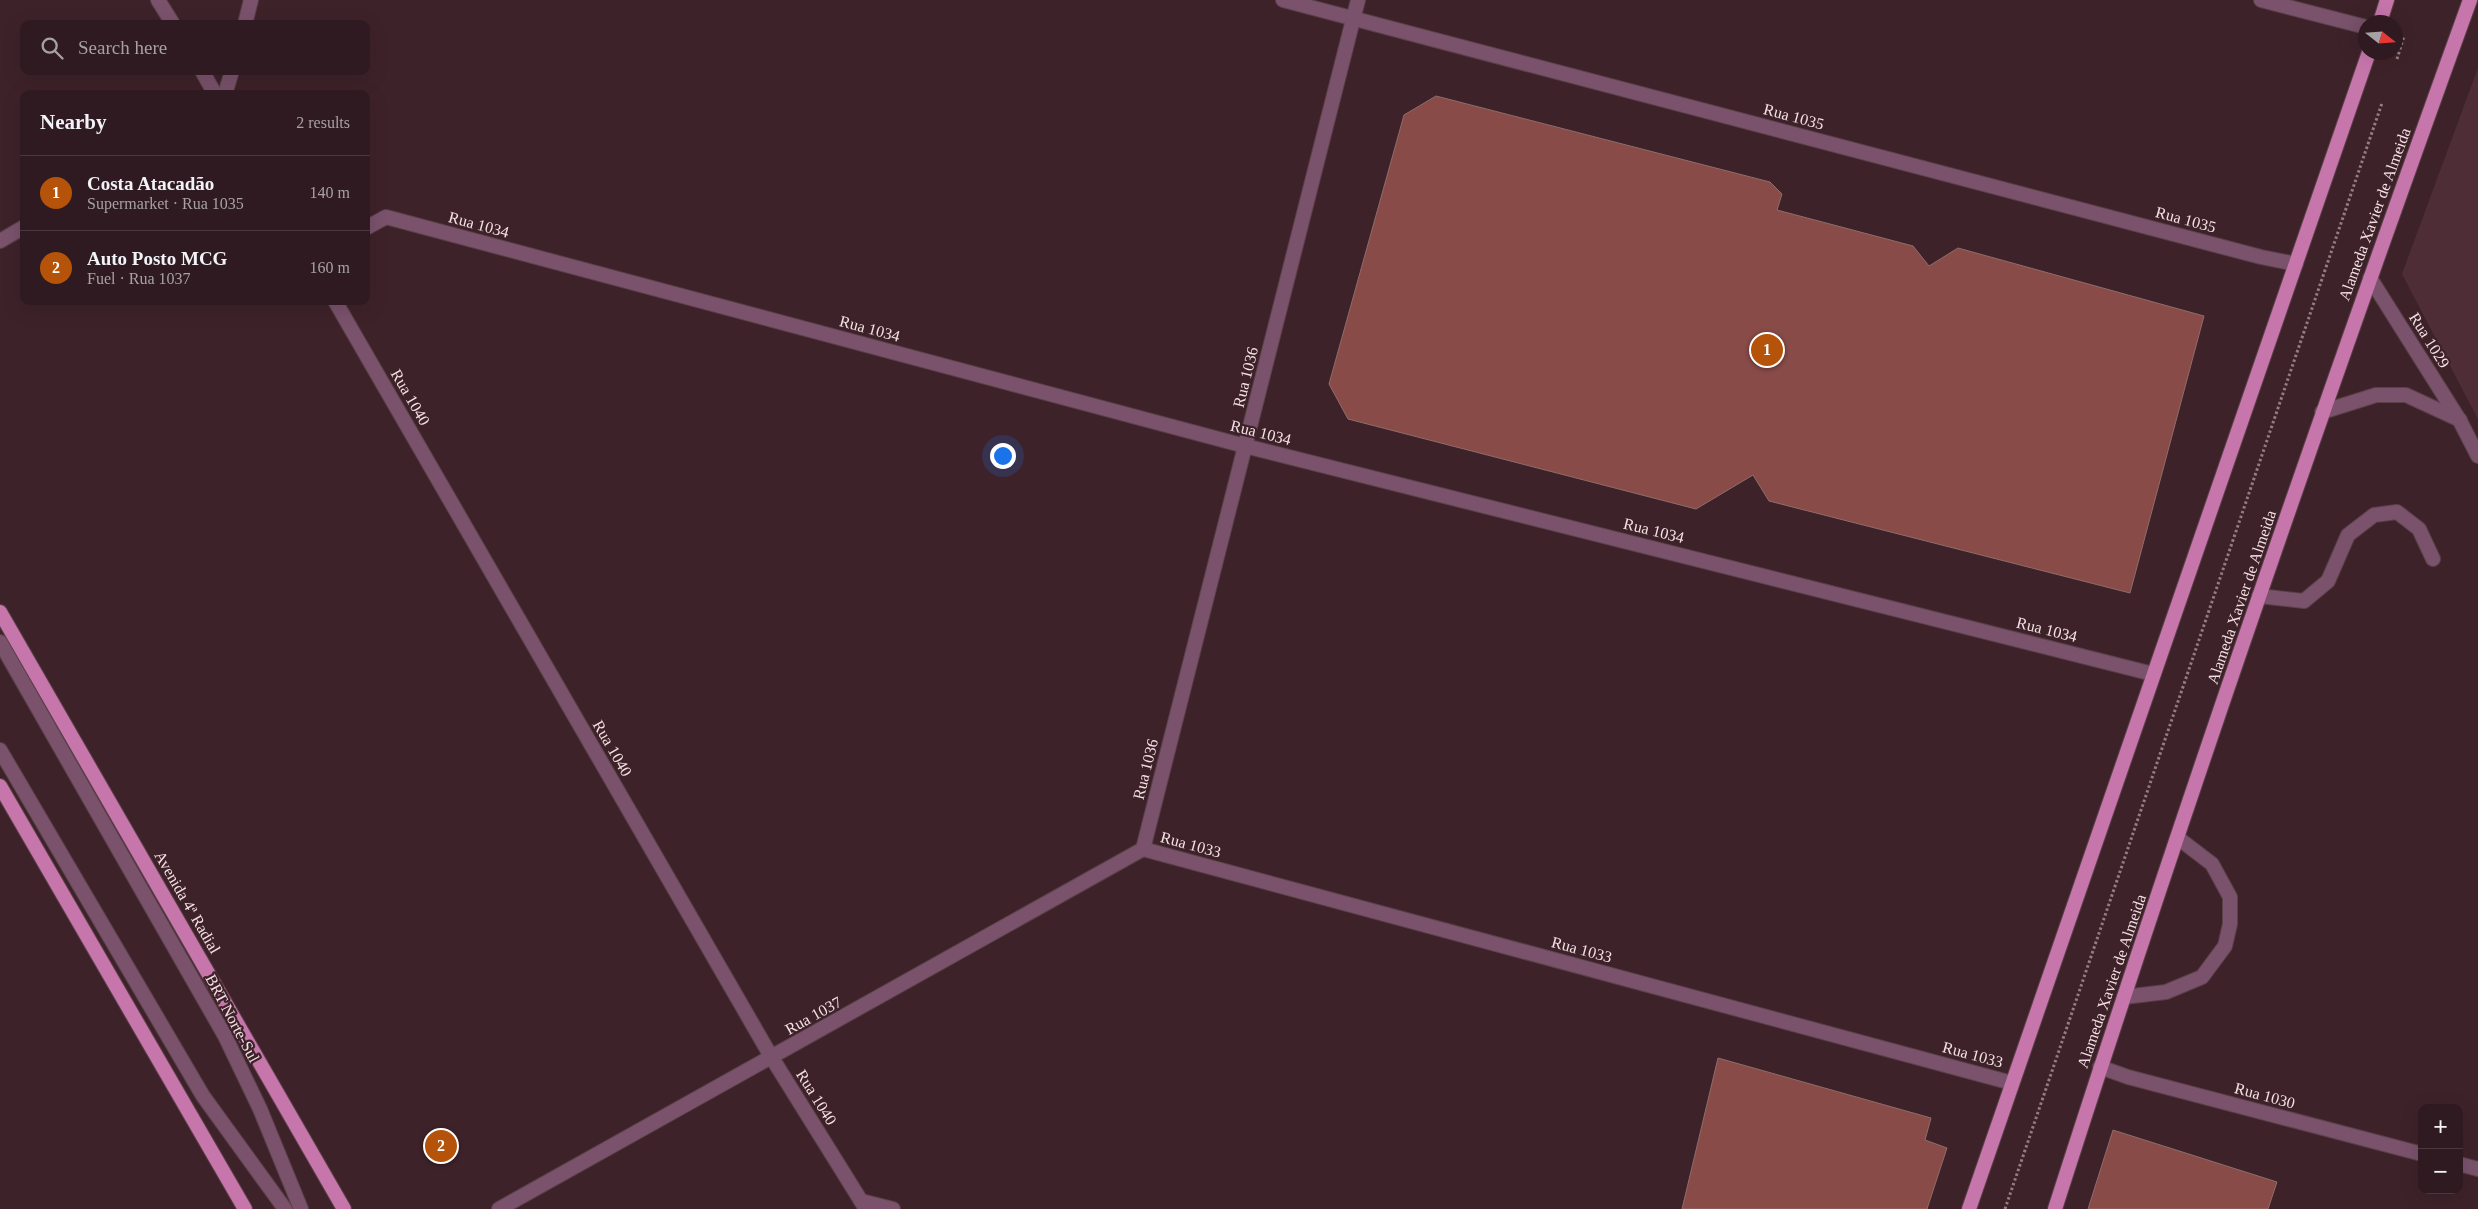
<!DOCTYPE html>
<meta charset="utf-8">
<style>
body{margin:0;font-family:"Times New Roman",serif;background:#362329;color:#f1f3f6}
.controls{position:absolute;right:15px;bottom:15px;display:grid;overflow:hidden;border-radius:10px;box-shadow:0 5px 20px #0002}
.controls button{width:45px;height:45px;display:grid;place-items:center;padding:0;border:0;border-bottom:1px solid #49383e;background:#2e1a20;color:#f1f3f6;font:25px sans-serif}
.compass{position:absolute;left:2358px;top:15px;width:45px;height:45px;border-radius:50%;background:#2e1a20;box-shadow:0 5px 20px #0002;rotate:107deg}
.you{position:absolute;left:1002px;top:455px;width:18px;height:18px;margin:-12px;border:4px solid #fff;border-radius:50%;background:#1a73e8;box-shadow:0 0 0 8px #1a73e833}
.badge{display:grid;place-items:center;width:32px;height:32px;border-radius:50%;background:#b45309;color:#fff;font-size:16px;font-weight:700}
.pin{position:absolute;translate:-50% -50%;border:2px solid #fff;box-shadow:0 1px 5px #0006}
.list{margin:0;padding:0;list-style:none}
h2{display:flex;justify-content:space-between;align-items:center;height:65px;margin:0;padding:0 20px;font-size:21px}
h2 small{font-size:16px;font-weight:400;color:#a7a1a5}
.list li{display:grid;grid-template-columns:32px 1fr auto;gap:15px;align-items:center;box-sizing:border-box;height:75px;padding:0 20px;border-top:1px solid #49383e}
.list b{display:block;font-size:19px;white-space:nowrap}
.list p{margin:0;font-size:16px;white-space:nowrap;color:#a7a1a5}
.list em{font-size:16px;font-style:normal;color:#a7a1a5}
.icon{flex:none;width:28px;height:28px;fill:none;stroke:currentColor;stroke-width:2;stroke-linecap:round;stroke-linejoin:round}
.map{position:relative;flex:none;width:2478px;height:1209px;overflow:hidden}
.search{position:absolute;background:#2e1a20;box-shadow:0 5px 20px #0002;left:20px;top:20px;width:350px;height:55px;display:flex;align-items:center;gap:12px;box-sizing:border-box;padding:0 18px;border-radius:10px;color:#a7a1a5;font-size:19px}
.panel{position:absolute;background:#2e1a20;box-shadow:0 5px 20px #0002;left:20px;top:90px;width:350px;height:215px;border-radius:10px}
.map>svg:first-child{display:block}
</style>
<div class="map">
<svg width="2478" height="1209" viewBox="0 0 2478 1209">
<rect width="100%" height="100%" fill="#3e222a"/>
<path fill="#4f2d36" d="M 2478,68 L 2478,419 L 2402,274 Z"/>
<g fill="#884b48" stroke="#8f6d6a">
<path d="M 1436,96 L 1770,182 L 1782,194 L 1777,210 L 1913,246 L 1929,266 L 1958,248 L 2204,316 L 2130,593 L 1769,501 L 1753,475 L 1696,509 L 1348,419 L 1329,384 L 1404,115 Z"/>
<path d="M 1718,1058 L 1931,1118 L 1925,1140 L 1947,1148 L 1927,1209 L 1682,1209 Z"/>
<path d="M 2113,1130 L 2277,1182 L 2268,1209 L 2088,1209 Z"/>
</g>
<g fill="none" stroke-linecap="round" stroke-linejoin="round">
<defs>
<g id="service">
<path d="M 2259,596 L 2304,601 L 2328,581 L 2348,535 L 2374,515 L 2397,512 L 2419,529 L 2433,559"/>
<path d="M 0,642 L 225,1036 L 260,1109 L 301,1209"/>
<path d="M 0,750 L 203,1096 L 285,1209"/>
<path d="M 2124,997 L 2166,992 L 2202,977 L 2225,946 L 2230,924 L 2230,897 L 2212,864 L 2178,838"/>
</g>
<g id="minor">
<path d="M 158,0 L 173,24"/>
<path d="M 1283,0 L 2261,257 L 2296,264"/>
<path d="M 2261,0 L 2366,27"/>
<path d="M 245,24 L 251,0"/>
<path d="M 202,71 L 215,94"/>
<path d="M 225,94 L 232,71"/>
<path d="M 366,228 L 386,217 L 1245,446 L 2153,674"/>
<path d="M 0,241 L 24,227"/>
<path d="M 2370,278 L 2460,421 L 2478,456"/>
<path d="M 335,301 L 772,1058 L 866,1209"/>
<path d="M 2322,412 L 2376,395 L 2406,395 L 2460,420"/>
<path d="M 1143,849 L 2012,1083"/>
<path d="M 1143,849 L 1358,0"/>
<path d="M 2100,1067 L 2128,1077 L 2422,1154"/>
<path d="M 2459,1164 L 2478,1169"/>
<path d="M 861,1201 L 893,1209"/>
<path d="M 499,1209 L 1143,849"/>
</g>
<g id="primary">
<path d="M 2380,22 L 2387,0"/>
<path d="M 0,612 L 344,1209"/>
<path d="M 0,786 L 245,1209"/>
<path d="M 1969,1209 L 2369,52"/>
<path d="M 2055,1209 C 2185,803 2325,401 2470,0"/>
</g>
</defs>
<use href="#service" stroke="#5b4048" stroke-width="16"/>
<use href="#minor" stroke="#5b4048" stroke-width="16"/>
<use href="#primary" stroke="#5b4048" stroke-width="16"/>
<g stroke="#947c83" stroke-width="3" stroke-dasharray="2.5 2.5" stroke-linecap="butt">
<path d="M 2397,59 L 2404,36"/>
<path d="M 2005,1209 L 2382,103"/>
</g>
<use href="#service" stroke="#7a526c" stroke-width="14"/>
<use href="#minor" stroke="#7a526c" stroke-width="14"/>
<use href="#primary" stroke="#c776ac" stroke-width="14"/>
</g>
<g text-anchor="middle" stroke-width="4.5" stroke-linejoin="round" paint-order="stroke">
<g font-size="16" fill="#f4e0e5" stroke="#3e222a">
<text transform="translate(1794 116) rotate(15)" y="6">Rua 1035</text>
<text transform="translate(2374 214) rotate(-70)" y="6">Alameda Xavier de Almeida</text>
<text transform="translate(2186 219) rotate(15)" y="6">Rua 1035</text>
<text transform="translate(479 224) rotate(15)" y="6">Rua 1034</text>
<text transform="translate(870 328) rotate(15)" y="6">Rua 1034</text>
<text transform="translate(2430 340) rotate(58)" y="6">Rua 1029</text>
<text transform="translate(1245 377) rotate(-76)" y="6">Rua 1036</text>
<text transform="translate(411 397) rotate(60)" y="6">Rua 1040</text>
<text transform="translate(1261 432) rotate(14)" y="6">Rua 1034</text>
<text transform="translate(1654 530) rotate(14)" y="6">Rua 1034</text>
<text transform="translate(2241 597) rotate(-71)" y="6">Alameda Xavier de Almeida</text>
<text transform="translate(2047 629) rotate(14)" y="6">Rua 1034</text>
<text transform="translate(613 748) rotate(60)" y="6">Rua 1040</text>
<text transform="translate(1145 769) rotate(-76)" y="6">Rua 1036</text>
<text transform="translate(1191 844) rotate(15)" y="6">Rua 1033</text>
<text transform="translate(188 902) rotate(60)" y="6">Avenida 4ª Radial</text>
<text transform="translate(1582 949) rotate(15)" y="6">Rua 1033</text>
<text transform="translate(2111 981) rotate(-71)" y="6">Alameda Xavier de Almeida</text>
<text transform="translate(813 1015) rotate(-29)" y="6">Rua 1037</text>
<text transform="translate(233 1018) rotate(62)" y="6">BRT Norte-Sul</text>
<text transform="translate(1973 1054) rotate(15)" y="6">Rua 1033</text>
<text transform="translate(2265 1095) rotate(15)" y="6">Rua 1030</text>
<text transform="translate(817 1097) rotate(58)" y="6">Rua 1040</text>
</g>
</g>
</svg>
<div class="controls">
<button>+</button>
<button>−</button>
</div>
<svg class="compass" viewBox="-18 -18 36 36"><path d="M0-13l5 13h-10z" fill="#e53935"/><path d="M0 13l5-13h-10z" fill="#a7a1a5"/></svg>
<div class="you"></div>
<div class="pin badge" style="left:1767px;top:350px">1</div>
<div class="pin badge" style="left:441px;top:1146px">2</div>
<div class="search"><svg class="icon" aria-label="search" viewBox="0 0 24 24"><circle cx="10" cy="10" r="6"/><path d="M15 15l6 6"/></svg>Search here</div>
<section class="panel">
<h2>Nearby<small>2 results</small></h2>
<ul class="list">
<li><span class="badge">1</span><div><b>Costa Atacadão</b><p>Supermarket · Rua 1035</p></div><em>140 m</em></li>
<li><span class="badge">2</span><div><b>Auto Posto MCG</b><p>Fuel · Rua 1037</p></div><em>160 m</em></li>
</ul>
</section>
</div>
